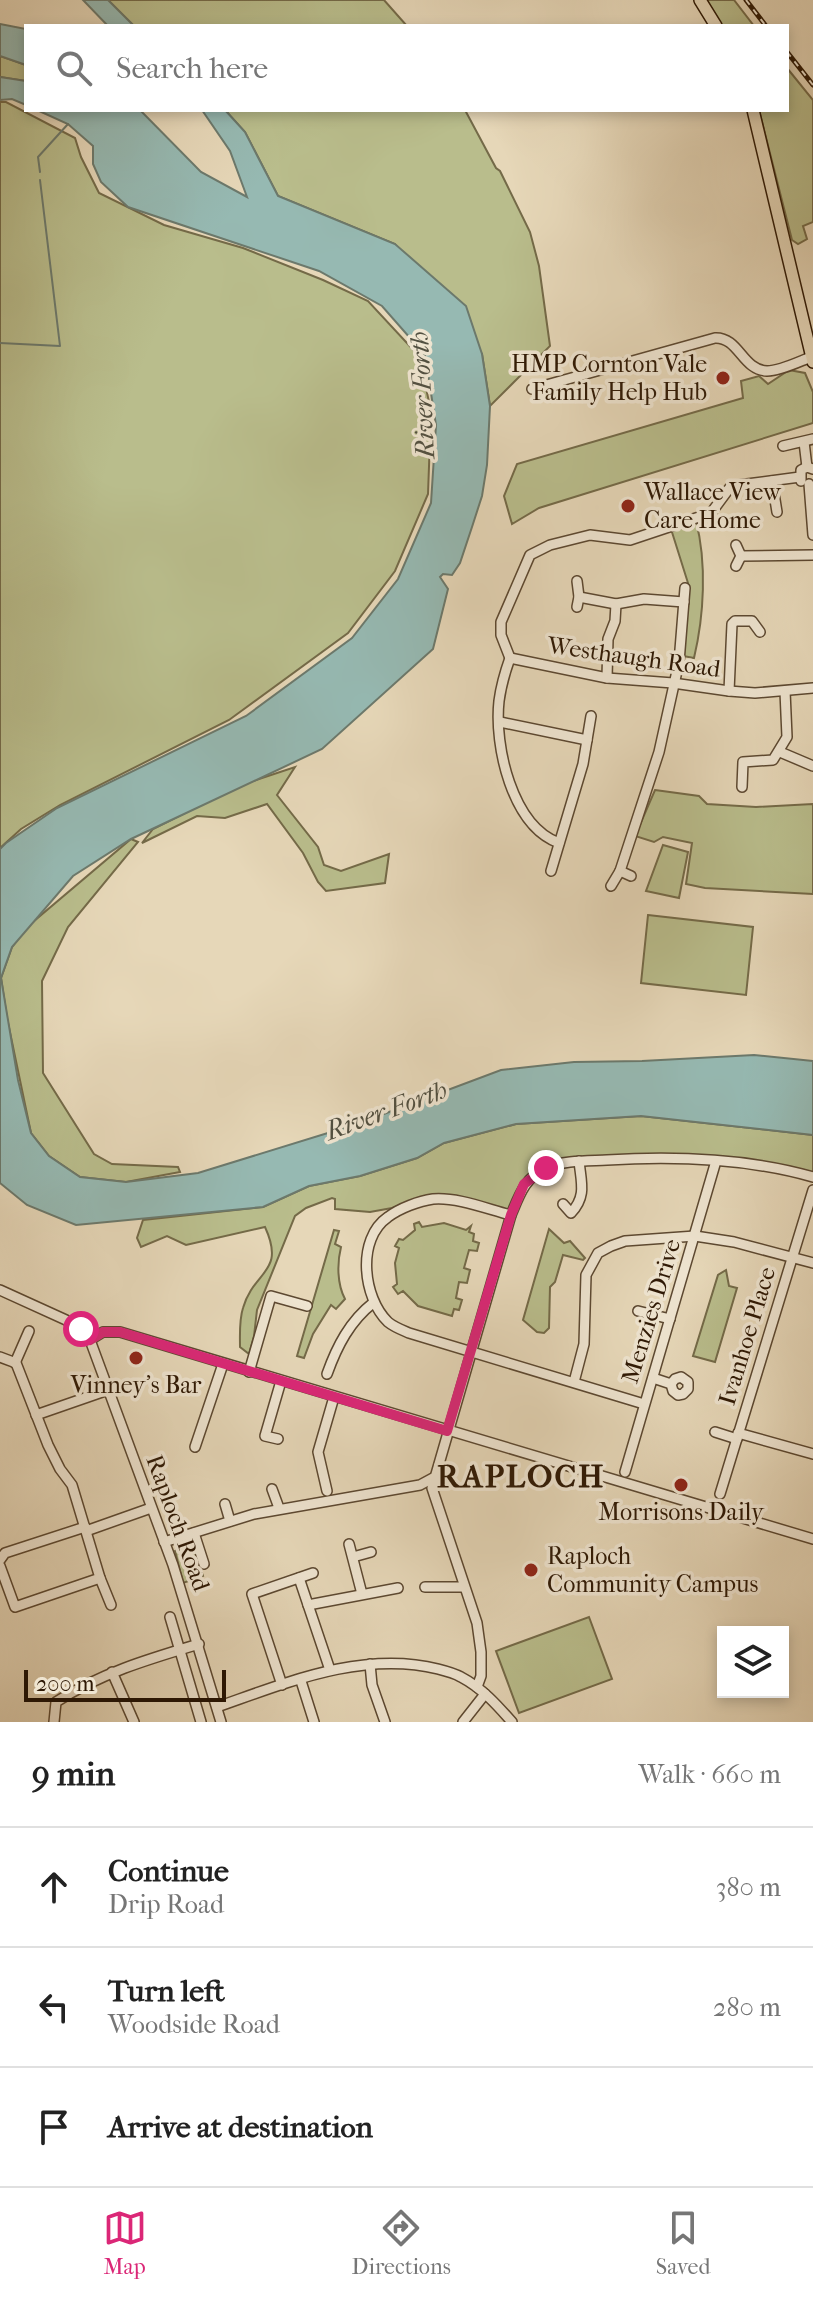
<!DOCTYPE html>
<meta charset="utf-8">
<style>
body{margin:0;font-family:"IM FELL French Canon",serif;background:#f2f2f2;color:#222}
.controls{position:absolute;right:24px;bottom:24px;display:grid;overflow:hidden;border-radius:0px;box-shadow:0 4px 12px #0003}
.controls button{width:72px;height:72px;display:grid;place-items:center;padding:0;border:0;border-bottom:2px solid #e0e0e0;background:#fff;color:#222;font:40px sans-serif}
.scale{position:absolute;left:24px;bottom:20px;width:202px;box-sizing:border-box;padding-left:8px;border:4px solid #2e1804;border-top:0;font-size:22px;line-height:28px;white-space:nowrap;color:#2e1804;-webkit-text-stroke:6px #efe5d1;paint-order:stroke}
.stop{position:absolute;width:24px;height:24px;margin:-18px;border:6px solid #db2777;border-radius:50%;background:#fff}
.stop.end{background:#db2777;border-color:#fff;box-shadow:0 2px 8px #0008}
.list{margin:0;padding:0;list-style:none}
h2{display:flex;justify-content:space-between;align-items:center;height:104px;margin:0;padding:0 32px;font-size:34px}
h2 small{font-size:26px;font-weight:400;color:#767676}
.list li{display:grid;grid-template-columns:52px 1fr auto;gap:24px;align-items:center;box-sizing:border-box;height:120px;padding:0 32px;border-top:2px solid #e0e0e0}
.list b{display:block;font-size:30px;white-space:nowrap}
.list p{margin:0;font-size:26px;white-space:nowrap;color:#767676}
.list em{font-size:26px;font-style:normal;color:#767676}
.icon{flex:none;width:44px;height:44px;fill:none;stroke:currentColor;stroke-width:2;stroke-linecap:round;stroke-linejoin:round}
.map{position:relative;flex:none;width:813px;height:1722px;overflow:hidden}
.search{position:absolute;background:#fff;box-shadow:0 4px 12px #0003;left:24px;right:24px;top:24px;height:88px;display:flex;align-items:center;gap:20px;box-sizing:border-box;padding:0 28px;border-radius:0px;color:#767676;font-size:30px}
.sheet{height:464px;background:#fff}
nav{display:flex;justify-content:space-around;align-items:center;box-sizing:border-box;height:112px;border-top:2px solid #e0e0e0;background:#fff;font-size:22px;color:#767676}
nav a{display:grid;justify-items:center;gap:4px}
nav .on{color:#db2777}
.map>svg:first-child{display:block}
</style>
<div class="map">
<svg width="813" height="1722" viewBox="0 0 813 1722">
<rect width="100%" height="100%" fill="#e6d7b8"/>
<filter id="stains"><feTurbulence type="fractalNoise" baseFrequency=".0025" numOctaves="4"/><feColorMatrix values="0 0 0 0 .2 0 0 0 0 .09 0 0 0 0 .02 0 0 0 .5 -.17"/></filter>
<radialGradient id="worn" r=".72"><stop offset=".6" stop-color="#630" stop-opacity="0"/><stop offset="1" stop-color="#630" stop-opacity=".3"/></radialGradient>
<g fill="#b9bd8c" stroke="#746a48" stroke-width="2">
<path d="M 108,0 L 384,0 L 407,26 L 134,26 Z"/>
<path d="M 706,0 L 734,0 L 754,26 L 722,26 Z"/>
<path d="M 0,56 L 26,65 L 26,81 L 0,77 Z"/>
<path d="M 787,68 L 813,100 L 813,222 L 803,226 L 807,239 L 798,244 L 792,240 L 759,110 L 787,110 Z"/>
<path d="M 0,102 L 6,102 L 75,138 L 81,157 L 99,193 L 164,225 L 243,248 L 323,280 L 368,301 L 419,356 L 431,411 L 428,494 L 395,571 L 348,633 L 229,720 L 60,805 L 21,829 L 0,848 Z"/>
<path d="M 225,110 L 465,110 L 496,168 L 500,171 L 530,232 L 539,266 L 550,346 L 490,406 L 482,354 L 395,244 L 278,196 L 245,132 Z"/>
<path d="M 789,370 L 805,373 L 813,392 L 813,423 L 539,508 L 512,524 L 504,496 L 517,464 L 743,398 L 741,381 L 759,376 L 768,384 Z"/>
<path d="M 696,521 C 707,563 704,616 694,658 L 683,656 L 688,583 L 671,529 Z"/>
<path d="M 295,767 L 277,795 L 318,847 L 324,865 L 341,871 L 389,854 L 385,883 L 326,891 L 318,882 L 303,853 L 267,804 L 225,818 L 197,816 L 142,843 L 153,829 L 241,785 Z"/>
<path d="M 655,790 L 699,796 L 707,804 L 756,807 L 813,804 L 813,894 L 705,888 L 686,884 L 692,843 L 663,837 L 654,842 L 635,836 Z"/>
<path d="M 131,839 L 138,842 L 68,927 L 42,981 L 43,1073 L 94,1154 L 112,1164 L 178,1167 L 180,1172 L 126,1182 L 80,1177 L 49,1156 L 31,1133 L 7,1018 L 1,978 L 12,947 L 27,927 Z"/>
<path d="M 663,845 L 688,852 L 679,898 L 646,891 Z"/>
<path d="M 648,915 L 753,927 L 746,995 L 641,983 Z"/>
<path d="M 641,1116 L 813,1135 L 813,1176 L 741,1162 L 576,1160 L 533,1174 L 509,1211 L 423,1197 L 392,1208 L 370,1212 L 335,1209 L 335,1199 L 332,1198 L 306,1208 L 295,1216 L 257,1310 L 254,1336 L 249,1354 L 240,1347 C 240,1335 239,1320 243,1308 C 254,1270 286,1273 265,1227 L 186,1245 L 167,1236 L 141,1247 L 137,1238 L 143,1220 L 263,1207 L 309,1186 L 360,1176 L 417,1158 L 444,1143 L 516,1124 Z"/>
<path d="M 419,1222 L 422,1227 L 444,1223 L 466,1230 L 471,1226 L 469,1232 L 474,1234 L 473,1241 L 479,1243 L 477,1251 L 469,1250 L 464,1268 L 470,1270 L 467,1283 L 459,1282 L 456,1298 L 462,1300 L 459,1310 L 454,1309 L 452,1316 L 418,1306 L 403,1291 L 398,1294 L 393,1287 L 397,1284 L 395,1263 L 399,1248 L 395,1246 L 399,1239 L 403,1240 L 415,1230 L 414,1224 Z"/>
<path d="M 549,1229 L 564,1243 L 570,1241 L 585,1258 L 583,1260 L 563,1255 L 555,1282 L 550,1287 L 549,1328 L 544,1333 L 537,1332 L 523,1320 Z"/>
<path d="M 334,1230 L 339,1231 L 335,1244 L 341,1247 C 337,1263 337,1284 345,1299 L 336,1309 L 331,1305 L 313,1334 L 304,1358 L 297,1356 Z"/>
<path d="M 726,1270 L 729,1286 L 737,1288 L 715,1362 L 693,1356 L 718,1275 Z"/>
<path d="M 190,1544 L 193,1547 L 203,1576 L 183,1583 L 175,1551 Z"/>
<path d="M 589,1617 L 612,1679 L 519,1713 L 496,1651 Z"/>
</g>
<g fill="#96b9b2" stroke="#6c796c" stroke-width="2">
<path d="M 83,0 L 108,0 L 134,26 L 108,26 Z"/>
<path d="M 0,24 L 26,29 L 26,65 L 0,56 Z"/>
<path d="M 0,77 L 26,81 L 26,105 L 12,99 L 0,100 Z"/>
<path d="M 37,110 L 140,110 L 201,172 L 247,197 L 230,151 L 202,110 L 225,110 L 245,132 L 278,196 L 395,244 L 466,306 L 482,354 L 490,406 L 487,465 L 482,496 L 472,527 L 460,563 L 452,575 L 443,574 L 440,577 L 448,589 L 433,649 L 322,749 L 131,839 L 73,876 L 12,947 L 1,978 L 18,1080 L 31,1133 L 49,1156 L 80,1177 L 126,1182 L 198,1173 L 357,1124 L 501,1070 L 574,1062 L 642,1061 L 754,1055 L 813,1061 L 813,1135 L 641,1116 L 516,1124 L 444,1143 L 417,1158 L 360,1176 L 309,1186 L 263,1207 L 76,1225 L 27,1205 L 0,1183 L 0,849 L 6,843 L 57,808 L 246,716 L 352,638 L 398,579 L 431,503 L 436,425 L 425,355 L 382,306 L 319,271 L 128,207 L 101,182 L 93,164 L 93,146 L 68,124 Z"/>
</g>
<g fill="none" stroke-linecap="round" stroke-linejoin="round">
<g stroke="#6c796c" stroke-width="2">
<path d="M 40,172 L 38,157 L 68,124"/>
<path d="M 0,343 L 60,346 L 40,180"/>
</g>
<defs>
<g id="minor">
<path d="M 532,389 L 715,338 C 739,337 742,370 767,371 C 780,371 798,362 811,357"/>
<path d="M 804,442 L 807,467"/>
<path d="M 783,446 L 813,439"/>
<path d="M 772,481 L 777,512"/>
<path d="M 801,481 L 801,470 L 807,467 L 813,469"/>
<path d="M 809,484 L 813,535"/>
<path d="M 736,545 L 741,556 L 736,566"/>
<path d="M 741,556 L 813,555"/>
<path d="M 579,597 L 616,604 L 644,599 L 684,602"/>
<path d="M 577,607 L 579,597 L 577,581"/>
<path d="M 510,658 L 501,635 L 501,622 L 530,555 L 550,545 L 590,535 L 630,540 L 711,513 L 731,486 L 800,477"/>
<path d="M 510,658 L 607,678 L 673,683 L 729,691 L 755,693 L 813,688"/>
<path d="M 510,658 C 505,672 501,686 499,701 C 494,746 512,826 559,843"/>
<path d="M 607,678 L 608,639 L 615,621 L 616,604"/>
<path d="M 729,691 L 732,624 L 735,621 L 752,621 L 760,632"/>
<path d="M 500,722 L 587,740"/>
<path d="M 780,752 L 813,766"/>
<path d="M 742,787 L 743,762 L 773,760 L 787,737 L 785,691"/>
<path d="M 551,871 L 583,764 L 591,716"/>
<path d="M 620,871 L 631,876"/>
<path d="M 611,886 L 620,871 L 659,752 L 679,662 L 685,588"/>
<path d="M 563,1204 L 571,1213 C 587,1196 581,1182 579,1161"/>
<path d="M 511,1215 C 487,1209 458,1197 433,1199 C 419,1201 400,1208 388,1217 C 356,1239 363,1298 388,1322 C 394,1327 402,1330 409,1333 L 644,1404"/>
<path d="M 0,1290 L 66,1320 L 90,1340 L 173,1565 L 221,1722"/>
<path d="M 638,1311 L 670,1319"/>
<path d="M 90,1340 L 103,1332 L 120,1332 L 813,1539"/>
<path d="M 0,1357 L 16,1363 L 48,1445 L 60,1469 L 72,1485 L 100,1578 L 15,1607 L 0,1566"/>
<path d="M 15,1363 L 29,1331"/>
<path d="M 249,1372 L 271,1296 L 307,1306"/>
<path d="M 327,1374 C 337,1346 350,1321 373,1303"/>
<path d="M 653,1378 L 671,1384 L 673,1391 L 678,1395 L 683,1394 L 688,1389 L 688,1382 L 681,1377 L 675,1379 L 671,1384"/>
<path d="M 574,1382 L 584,1344 L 586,1275 L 598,1253 L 611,1246 L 625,1241 L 695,1236 L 734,1242 L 813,1263"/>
<path d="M 36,1415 L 108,1390"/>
<path d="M 715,1432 L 737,1439"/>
<path d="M 738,1433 L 813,1454"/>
<path d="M 278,1439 L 265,1436 L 281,1381"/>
<path d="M 195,1447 L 223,1364"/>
<path d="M 625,1472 L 716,1161"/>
<path d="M 272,1489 L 279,1508"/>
<path d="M 327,1491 L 318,1452 L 334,1397"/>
<path d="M 720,1494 L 813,1190"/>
<path d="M 225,1504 L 230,1521"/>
<path d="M 86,1531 L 151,1508"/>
<path d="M 194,1533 L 204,1564"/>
<path d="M 164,1542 L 254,1514 L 420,1485 L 433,1478"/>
<path d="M 349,1544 L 362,1594"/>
<path d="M 353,1557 L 371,1552"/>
<path d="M 0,1560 L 5,1553 L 85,1527"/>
<path d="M 100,1578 L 111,1605"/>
<path d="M 299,1578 L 330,1670"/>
<path d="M 425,1587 L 463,1587"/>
<path d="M 308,1605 L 398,1588"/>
<path d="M 170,1617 L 201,1722"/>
<path d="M 370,1664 L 372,1685 L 385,1722"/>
<path d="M 112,1672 L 134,1722"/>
<path d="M 301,1681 L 314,1722"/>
<path d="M 282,1685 L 252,1594 L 313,1573"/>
<path d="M 477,1687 L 481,1676 L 481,1652 L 477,1623 L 432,1488 L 511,1215 C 519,1196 525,1177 546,1168 C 564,1160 588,1161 607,1160 C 675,1156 747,1158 813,1177"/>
<path d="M 217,1707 C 286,1683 363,1650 438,1669 C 446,1671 454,1673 461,1677 C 482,1688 497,1705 512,1722"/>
<path d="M 54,1722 L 56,1702 C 101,1673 149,1659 199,1644"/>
<path d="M 463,1722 L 485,1694"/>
</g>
<g id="major">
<path d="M 700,0 L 716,26"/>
<path d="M 753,110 L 813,362"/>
</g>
</defs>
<use href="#minor" stroke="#5c4831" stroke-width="12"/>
<use href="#major" stroke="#2e1804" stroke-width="14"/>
<use href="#minor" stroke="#efe5d1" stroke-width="9"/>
<use href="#major" stroke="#e6d7b8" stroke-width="11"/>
<defs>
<g id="rail">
<path d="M 746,0 L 766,26"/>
<path d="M 787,52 L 813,85"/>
</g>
</defs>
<use href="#rail" stroke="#2e1804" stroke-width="5"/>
<use href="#rail" stroke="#efe5d1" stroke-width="2" stroke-dasharray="6" stroke-linecap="butt"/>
</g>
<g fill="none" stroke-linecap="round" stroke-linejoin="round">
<path stroke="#db2777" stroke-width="10" d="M 81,1329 L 90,1340 L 103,1332 L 120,1332 L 447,1431 L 511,1215 L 524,1184 L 546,1168"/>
</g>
<g fill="#8f2418" stroke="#efe5d1" stroke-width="3">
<circle cx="723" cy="378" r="8"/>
<circle cx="628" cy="506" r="8"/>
<circle cx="136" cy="1358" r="8"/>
<circle cx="681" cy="1485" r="8"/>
<circle cx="531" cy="1570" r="8"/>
</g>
<g text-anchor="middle" stroke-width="7" stroke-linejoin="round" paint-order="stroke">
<g font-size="24" fill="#2e1804" stroke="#efe5d1" text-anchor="start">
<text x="707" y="372" text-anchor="end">HMP Cornton Vale<tspan x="707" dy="28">Family Help Hub</tspan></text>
<text x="644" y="500">Wallace View<tspan x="644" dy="28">Care Home</tspan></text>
<text x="136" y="1393" text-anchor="middle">Vinney's Bar</text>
<text x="681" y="1520" text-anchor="middle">Morrisons Daily</text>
<text x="547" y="1564">Raploch<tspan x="547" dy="28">Community Campus</tspan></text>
</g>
<g font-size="24" fill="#2e1804" stroke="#efe5d1">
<text transform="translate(634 657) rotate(8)" y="8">Westhaugh Road</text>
<text transform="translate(651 1311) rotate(-73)" y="8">Menzies Drive</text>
<text transform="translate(747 1336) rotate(-73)" y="8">Ivanhoe Place</text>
<text transform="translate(178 1523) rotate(70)" y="8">Raploch Road</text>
</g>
<g font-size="26" font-style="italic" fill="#525041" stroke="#efe5d1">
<text transform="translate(422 395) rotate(-93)" y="9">River Forth</text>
<text transform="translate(386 1110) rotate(-20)" y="9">River Forth</text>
</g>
<g font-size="32" font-weight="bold" letter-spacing="2" fill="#2e1804" stroke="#efe5d1">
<text x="521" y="1487">RAPLOCH</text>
</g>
</g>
<rect width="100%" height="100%" filter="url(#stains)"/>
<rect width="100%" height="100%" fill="url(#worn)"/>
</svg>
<div class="controls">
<button><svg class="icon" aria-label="layers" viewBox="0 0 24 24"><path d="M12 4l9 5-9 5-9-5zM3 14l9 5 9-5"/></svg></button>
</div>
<div class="scale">200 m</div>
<div class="stop" style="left:81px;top:1329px"></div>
<div class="stop end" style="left:546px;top:1168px"></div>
<div class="search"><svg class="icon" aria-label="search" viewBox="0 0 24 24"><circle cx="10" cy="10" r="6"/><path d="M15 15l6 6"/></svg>Search here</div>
</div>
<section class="sheet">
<h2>9 min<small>Walk · 660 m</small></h2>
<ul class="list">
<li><svg class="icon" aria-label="ahead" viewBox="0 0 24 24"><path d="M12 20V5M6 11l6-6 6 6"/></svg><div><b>Continue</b><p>Drip Road</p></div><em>380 m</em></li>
<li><svg class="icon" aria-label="left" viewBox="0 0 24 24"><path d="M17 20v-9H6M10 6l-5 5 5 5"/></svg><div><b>Turn left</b><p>Woodside Road</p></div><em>280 m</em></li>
<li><svg class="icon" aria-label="arrive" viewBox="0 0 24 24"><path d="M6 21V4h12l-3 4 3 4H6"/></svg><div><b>Arrive at destination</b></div></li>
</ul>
</section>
<nav>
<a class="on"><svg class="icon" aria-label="map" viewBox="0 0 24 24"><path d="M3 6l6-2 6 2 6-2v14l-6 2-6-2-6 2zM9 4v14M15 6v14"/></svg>Map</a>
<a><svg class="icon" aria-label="directions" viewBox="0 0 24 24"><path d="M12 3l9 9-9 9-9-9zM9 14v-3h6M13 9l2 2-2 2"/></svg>Directions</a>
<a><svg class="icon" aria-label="saved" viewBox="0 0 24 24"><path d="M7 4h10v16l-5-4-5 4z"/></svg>Saved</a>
</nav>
